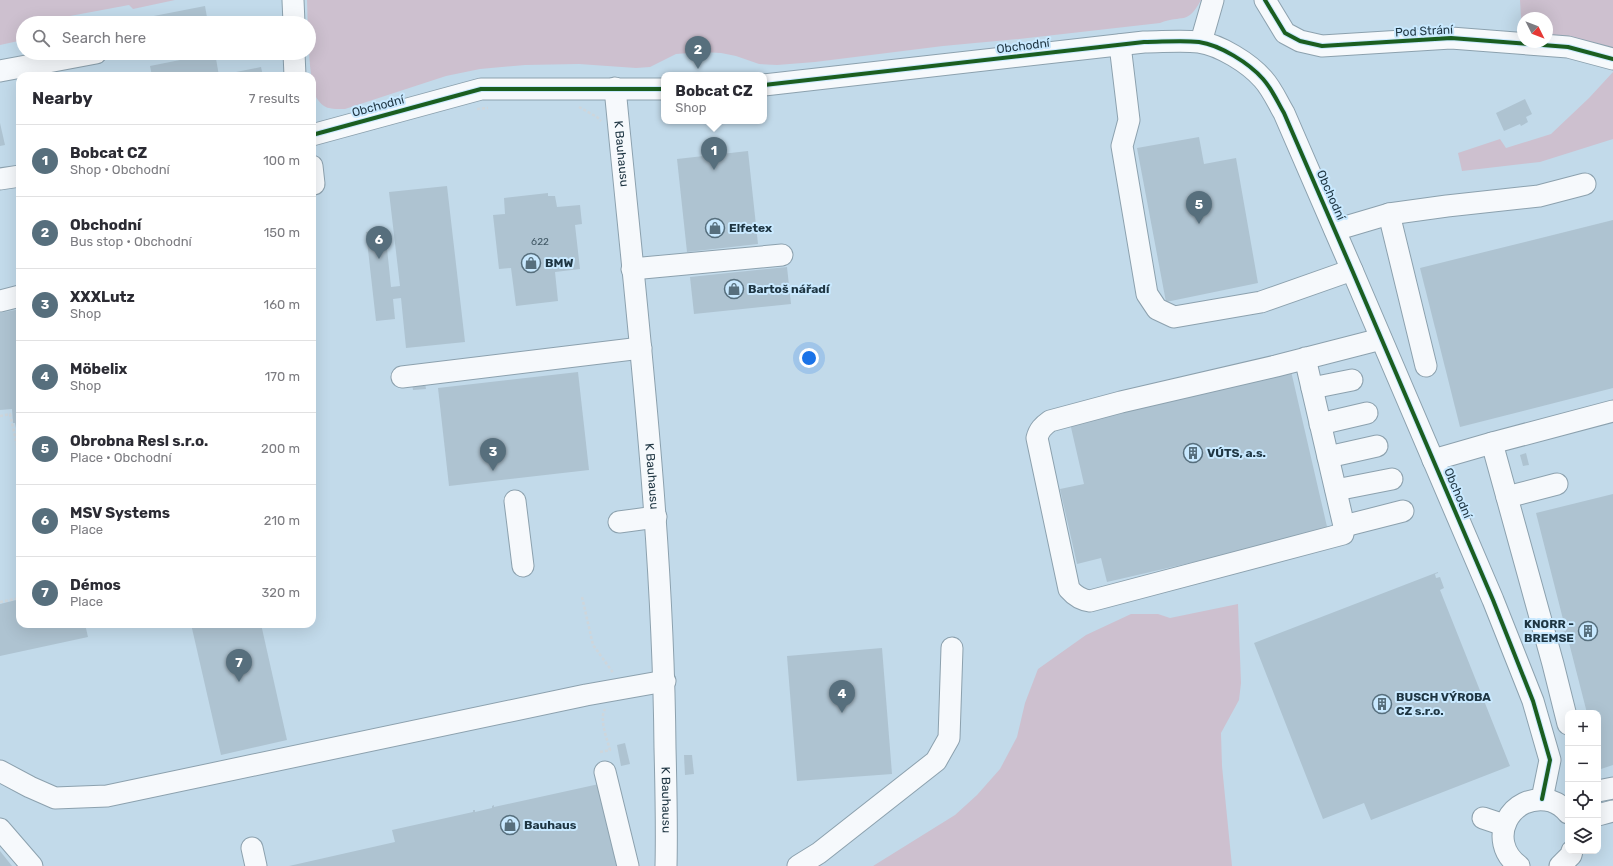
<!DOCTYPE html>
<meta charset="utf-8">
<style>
body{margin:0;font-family:Rubik,sans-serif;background:#f7f7f7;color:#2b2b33}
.controls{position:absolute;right:12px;bottom:12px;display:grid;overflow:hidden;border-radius:8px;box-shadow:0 4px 16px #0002}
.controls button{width:36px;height:36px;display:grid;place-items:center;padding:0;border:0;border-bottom:1px solid #e1e1e2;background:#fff;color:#2b2b33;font:20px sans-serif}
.compass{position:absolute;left:1517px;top:12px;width:36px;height:36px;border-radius:50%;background:#fff;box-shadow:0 4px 16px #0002;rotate:132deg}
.you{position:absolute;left:809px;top:358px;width:14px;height:14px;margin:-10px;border:3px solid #fff;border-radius:50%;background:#1a73e8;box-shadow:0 0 0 6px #1a73e833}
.badge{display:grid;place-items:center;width:26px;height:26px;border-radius:50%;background:#576f7d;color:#fff;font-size:13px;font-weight:700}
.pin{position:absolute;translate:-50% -33px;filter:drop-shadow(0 1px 2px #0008)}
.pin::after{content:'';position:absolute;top:21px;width:14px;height:12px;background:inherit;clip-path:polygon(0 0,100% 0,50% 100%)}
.popup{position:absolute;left:661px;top:72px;width:106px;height:52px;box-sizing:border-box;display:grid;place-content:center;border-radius:8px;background:#fff;filter:drop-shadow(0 1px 3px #0005);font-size:13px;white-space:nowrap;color:#7c7c81}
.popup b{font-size:15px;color:#2b2b33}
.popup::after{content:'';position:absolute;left:50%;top:100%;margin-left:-8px;border:8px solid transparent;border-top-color:#fff}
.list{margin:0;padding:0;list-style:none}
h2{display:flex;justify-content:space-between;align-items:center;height:52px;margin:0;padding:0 16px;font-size:17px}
h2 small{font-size:13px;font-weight:400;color:#7c7c81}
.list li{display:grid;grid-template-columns:26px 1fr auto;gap:12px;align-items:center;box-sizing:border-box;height:72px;padding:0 16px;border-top:1px solid #e1e1e2}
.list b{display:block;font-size:15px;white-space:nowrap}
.list p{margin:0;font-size:13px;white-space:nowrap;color:#7c7c81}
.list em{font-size:13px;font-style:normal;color:#7c7c81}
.icon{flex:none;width:22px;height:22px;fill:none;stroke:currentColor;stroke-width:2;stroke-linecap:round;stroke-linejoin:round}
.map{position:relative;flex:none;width:1613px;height:866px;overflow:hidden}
.search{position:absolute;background:#fff;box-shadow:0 4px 16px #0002;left:16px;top:16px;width:300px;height:44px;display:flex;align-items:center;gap:10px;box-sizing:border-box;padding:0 14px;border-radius:22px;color:#7c7c81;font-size:15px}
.panel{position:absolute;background:#fff;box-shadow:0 4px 16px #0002;left:16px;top:72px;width:300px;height:556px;border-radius:12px}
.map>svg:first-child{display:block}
</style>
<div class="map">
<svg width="1613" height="866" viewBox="0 0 1613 866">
<rect width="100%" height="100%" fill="#c2daea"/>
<g fill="#cdc0cf">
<path d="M 0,0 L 175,0 L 133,9 L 129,5 L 43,21 L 43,23 L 23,23 L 23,40 L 0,45 Z"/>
<path d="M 307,0 L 1201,0 C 1187,26 1183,14 1160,23 L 1019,39 L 943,46 L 815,62 L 777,65 L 759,64 L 736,56 L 721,53 L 703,52 L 676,54 L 650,67 L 636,68 L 579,64 L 525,65 L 480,69 L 446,76 L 345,109 C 333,109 325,110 318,100 C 308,87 308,19 307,0 Z"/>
<path d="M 1520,0 L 1613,0 L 1613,49 L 1547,40 L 1547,18 L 1523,18 L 1523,36 L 1522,36 Z"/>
<path d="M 1613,72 L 1613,139 L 1540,162 L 1462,171 L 1458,153 L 1500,139 L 1506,148 L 1551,134 L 1589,98 Z"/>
<path d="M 1238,604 L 1241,683 L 1239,700 L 1221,733 L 1222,766 L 1232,866 L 873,866 L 955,815 L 977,795 L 1000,769 L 1017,737 L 1025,703 L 1038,669 L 1086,635 L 1131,614 L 1158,614 L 1170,618 Z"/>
</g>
<g fill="#aec3d1">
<path d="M 205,6 L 208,23 L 123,23 L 123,22 Z"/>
<path d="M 215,53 L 219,76 L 152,76 L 150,66 Z"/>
<path d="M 261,67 L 263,76 L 237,76 L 236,72 Z"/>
<path d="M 1525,99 L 1532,114 L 1526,117 L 1528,122 L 1521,126 L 1520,124 L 1504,131 L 1496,113 Z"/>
<path d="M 0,123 L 5,145 L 0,146 Z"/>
<path d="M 1199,137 L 1204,164 L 1236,158 L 1258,283 L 1166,302 L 1137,148 Z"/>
<path d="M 748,151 L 758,244 L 687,252 L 677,159 Z"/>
<path d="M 447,186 L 465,342 L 406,348 L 401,298 L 393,299 L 395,319 L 376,321 L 366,232 L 385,229 L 391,287 L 400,286 L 389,192 Z"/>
<path d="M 548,193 L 548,196 L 555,196 L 557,207 L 580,205 L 582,224 L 575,225 L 580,269 L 555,272 L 558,301 L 516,306 L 511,268 L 499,269 L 493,215 L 505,214 L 504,198 Z"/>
<path d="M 1613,220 L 1613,388 L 1460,427 L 1420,268 Z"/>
<path d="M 787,267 L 791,304 L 694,314 L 690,277 Z"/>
<path d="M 20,309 L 20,445 L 18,445 L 18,443 L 19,443 L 15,423 L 13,423 L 12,409 L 0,410 L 0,313 Z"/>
<path d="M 1291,371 L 1328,531 L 1107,582 L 1101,558 L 1077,564 L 1060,489 L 1084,484 L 1070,423 Z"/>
<path d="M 578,372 L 589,470 L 449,486 L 438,388 Z"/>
<path d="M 425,383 L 426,389 L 413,390 L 412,384 Z"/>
<path d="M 1526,453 L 1529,465 L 1523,466 L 1520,455 Z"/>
<path d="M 1613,494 L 1613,765 L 1601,769 L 1598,758 L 1598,713 L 1587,713 L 1568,639 L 1564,640 L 1562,632 L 1566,631 L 1536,513 Z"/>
<path d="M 1438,572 L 1438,573 L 1435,574 L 1436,578 L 1440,577 L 1444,588 L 1440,590 L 1510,766 L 1371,820 L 1364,803 L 1323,819 L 1254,643 Z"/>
<path d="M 20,599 L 20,624 L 85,624 L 88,637 L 0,656 L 0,604 Z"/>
<path d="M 191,624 L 261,624 L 287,740 L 221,755 Z"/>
<path d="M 882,648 L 892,774 L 797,781 L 787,656 Z"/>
<path d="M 625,743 L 630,764 L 621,766 L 617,745 Z"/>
<path d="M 684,755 L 692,755 L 694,774 L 685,775 Z"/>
<path d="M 599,784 L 617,866 L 289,866 L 395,842 L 392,830 L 473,812 L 473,810 L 475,810 L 475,812 L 492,808 L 492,806 L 494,805 L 494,807 Z"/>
<path d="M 0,851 L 12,866 L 0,866 Z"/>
</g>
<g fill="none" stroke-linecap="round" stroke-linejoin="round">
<defs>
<g id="minor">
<path d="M 293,0 L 294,23"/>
<path d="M 1265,0 L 1285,33 L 1300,41 L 1322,46 L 1451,38 L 1568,47 L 1613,59"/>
<path d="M 1201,42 L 1213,0"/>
<path d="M 1120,45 L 1129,120 L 1122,146 L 1147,294 L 1157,309 L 1174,317 L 1261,302 L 1352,270"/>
<path d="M 294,53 L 295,76"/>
<path d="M 0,71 L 96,53"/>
<path d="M 764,85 L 1144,42 C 1162,42 1181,40 1199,42 C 1220,45 1249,63 1263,79 C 1272,89 1277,101 1284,113 L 1352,270 L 1493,600 L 1533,701 L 1550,760 L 1542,799"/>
<path id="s1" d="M 615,88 C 636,308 663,528 665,748 C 666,788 667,827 666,866"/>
<path d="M 312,135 L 481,89 L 664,89"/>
<path d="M 312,166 L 314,184"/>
<path d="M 0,179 L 20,176"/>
<path d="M 1389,214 L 1426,366"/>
<path d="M 1335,230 L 1389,214 L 1447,206 L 1539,196 L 1585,184"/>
<path d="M 632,269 L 782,255"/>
<path d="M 0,301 L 20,296"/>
<path d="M 1305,358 L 1344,526 L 1343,534 L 1090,601 C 1081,600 1075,596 1069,589 L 1037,438 C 1039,430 1043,426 1050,421 L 1121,402 L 1276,366 C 1311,357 1346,348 1381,339"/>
<path d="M 402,377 L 641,348"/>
<path d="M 1312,388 L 1352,380"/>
<path d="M 1320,424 L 1367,413"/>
<path d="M 1492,443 L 1553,664 L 1568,724"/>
<path d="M 1328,457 L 1377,446"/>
<path d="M 1433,460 L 1492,443 L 1613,411"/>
<path d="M 1336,490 L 1392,479"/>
<path d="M 1507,497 L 1557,484"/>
<path d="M 515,501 L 523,566"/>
<path d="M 619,522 L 656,517"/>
<path d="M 1344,526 L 1403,511"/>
<path d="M 0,771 L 30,787 L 55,798 L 107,796 L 586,695 L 665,681"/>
<path d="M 605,772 L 628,866"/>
<path d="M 1598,791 L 1613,788"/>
<path d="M 1598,815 L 1613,811"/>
<path d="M 1483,818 L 1504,825"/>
<path d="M 0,829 L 32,866"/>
<path d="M 252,848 L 256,866"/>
<path d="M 798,866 L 819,853 L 936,761 L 949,738 L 952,648"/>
<path d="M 1519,866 C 1485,841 1510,791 1551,801 C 1557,803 1564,808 1568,813"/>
<path d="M 1560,866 L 1571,855 L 1572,851"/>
</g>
</defs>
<use href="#minor" stroke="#8ca1ae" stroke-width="23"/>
<g stroke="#ced6dc" stroke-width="2.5" stroke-dasharray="3 2" stroke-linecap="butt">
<path d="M 579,107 L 597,117 L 601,121"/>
<path d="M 477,109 L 488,108"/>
<path d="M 0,416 L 10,414 L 20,459"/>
<path d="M 582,597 L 593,645 L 614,674"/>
<path d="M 0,602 L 20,598"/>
<path d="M 600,752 L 610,750 C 607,738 599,720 605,709"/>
</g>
<use href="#minor" stroke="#f6f9fc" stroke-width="21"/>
<defs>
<g id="cycleway">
<path d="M 1265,0 L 1285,33 L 1300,41 L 1322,46 L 1451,38 L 1568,47 L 1613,59"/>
<path d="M 764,85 L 1144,42 C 1162,42 1181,40 1199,42 C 1220,45 1249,63 1263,79 C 1272,89 1277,101 1284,113 L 1352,270 L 1493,600 L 1533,701 L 1550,760 L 1542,799"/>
<path d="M 312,135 L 481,89 L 664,89"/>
</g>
</defs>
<use href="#cycleway" stroke="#c9e9ff" stroke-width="6"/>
<use href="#cycleway" stroke="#1b5e20" stroke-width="4"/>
</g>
<defs>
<symbol id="shop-ring" viewBox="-11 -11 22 22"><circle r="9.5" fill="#c9e9ff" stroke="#576f7d" stroke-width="1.5"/><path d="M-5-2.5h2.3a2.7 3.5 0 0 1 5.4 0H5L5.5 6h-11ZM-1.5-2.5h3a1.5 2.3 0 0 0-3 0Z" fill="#576f7d"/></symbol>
<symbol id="building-ring" viewBox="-11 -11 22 22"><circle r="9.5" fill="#c9e9ff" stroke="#576f7d" stroke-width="1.5"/><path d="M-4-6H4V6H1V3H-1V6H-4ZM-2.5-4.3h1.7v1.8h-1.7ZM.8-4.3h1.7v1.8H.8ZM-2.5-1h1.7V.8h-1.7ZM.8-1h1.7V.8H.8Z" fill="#576f7d"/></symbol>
</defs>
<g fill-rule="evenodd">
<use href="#shop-ring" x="704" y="217" width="22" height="22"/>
<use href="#shop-ring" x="520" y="252" width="22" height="22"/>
<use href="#shop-ring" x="723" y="278" width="22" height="22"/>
<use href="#building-ring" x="1182" y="442" width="22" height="22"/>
<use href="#building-ring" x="1577" y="620" width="22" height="22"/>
<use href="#building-ring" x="1371" y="693" width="22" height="22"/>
<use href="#shop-ring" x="499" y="814" width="22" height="22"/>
</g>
<g text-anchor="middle" stroke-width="4" stroke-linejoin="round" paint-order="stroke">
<g font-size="10" fill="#445b68">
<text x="540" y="245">622</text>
</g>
<g font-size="12" fill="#1e3542" stroke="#c9e9ff">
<text transform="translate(1424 31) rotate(-3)" y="4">Pod Strání</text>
<text transform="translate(1023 46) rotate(-7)" y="4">Obchodní</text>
<text transform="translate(378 106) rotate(-15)" y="4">Obchodní</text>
<text dy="4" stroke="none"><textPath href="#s1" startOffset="66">K Bauhausu</textPath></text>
<text transform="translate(1331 195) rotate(66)" y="4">Obchodní</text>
<text dy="4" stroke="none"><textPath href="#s1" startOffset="390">K Bauhausu</textPath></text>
<text transform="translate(1458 493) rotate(67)" y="4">Obchodní</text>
<text dy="4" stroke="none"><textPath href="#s1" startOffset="714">K Bauhausu</textPath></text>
</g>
<g font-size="12" font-weight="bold" fill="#1e3542" stroke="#c9e9ff" text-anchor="start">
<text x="729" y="232">Elfetex</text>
<text x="545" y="267">BMW</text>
<text x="748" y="293">Bartoš nářadí</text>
<text x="1207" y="457">VÚTS, a.s.</text>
<text x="1574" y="628" text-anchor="end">KNORR -<tspan x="1574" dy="14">BREMSE</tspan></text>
<text x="1396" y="701">BUSCH VÝROBA<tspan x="1396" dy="14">CZ s.r.o.</tspan></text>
<text x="524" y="829">Bauhaus</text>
</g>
</g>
</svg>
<div class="controls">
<button>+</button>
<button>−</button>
<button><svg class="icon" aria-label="locate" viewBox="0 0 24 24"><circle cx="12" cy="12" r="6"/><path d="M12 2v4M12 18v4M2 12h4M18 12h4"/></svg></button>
<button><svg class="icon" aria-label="layers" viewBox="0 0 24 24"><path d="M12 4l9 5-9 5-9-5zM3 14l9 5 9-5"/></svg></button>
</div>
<svg class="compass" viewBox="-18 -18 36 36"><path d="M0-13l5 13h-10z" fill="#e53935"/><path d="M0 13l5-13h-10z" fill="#7c7c81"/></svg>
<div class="you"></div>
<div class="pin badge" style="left:714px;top:170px">1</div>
<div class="popup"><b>Bobcat CZ</b>Shop</div>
<div class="pin badge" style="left:698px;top:69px">2</div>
<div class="pin badge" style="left:493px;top:471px">3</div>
<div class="pin badge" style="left:842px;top:713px">4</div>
<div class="pin badge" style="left:1199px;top:224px">5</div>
<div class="pin badge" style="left:379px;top:259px">6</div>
<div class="pin badge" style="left:239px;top:682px">7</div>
<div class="search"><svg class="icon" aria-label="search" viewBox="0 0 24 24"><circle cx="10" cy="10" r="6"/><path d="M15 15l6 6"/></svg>Search here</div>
<section class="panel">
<h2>Nearby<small>7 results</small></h2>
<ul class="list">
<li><span class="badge">1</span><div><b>Bobcat CZ</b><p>Shop · Obchodní</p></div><em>100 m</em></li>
<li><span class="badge">2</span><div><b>Obchodní</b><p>Bus stop · Obchodní</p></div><em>150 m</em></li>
<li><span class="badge">3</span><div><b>XXXLutz</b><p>Shop</p></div><em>160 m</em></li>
<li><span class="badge">4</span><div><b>Möbelix</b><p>Shop</p></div><em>170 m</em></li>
<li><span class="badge">5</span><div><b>Obrobna Resl s.r.o.</b><p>Place · Obchodní</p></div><em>200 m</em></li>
<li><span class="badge">6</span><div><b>MSV Systems</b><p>Place</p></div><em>210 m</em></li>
<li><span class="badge">7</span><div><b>Démos</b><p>Place</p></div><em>320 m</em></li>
</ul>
</section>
</div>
